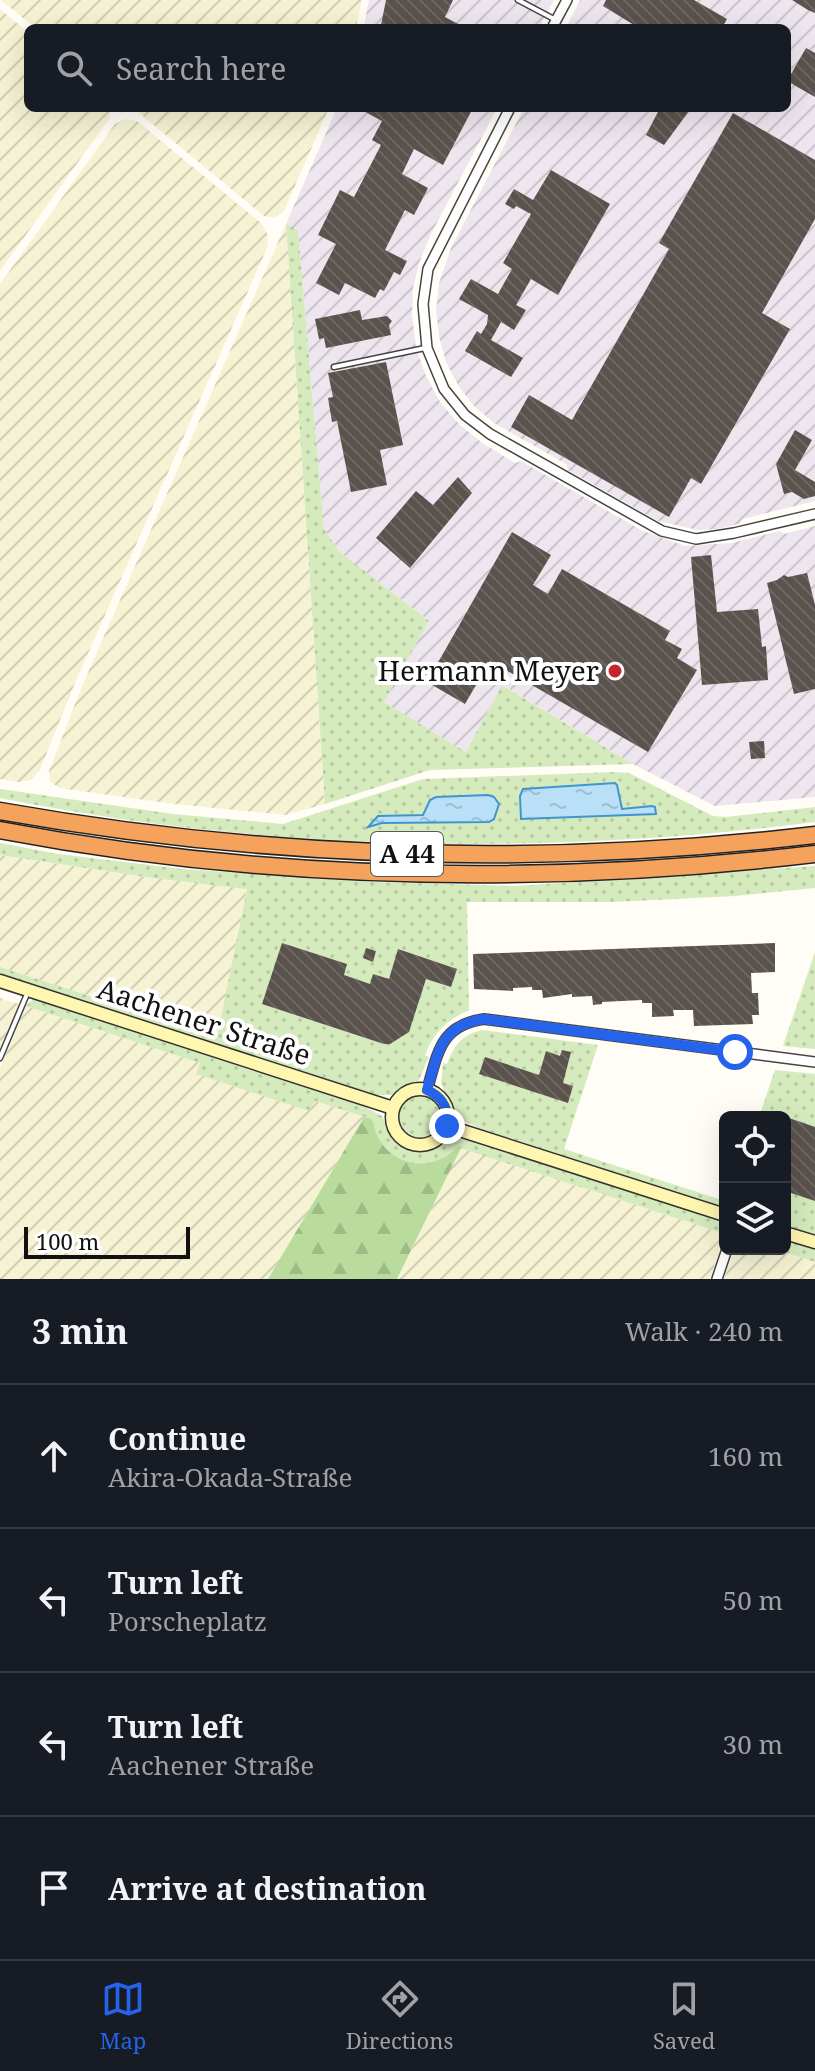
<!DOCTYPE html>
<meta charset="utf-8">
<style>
body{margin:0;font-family:"Noto Serif",serif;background:#20242c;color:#f1f3f6}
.controls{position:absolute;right:24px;bottom:24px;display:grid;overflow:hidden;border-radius:12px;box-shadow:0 8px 32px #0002}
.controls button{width:72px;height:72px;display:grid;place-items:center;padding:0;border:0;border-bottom:2px solid #363941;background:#171b24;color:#f1f3f6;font:40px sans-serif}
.scale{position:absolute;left:24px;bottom:20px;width:166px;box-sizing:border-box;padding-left:8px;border:4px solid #111;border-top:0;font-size:22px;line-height:28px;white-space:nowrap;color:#111;-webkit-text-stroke:6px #fff;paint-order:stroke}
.stop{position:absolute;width:24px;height:24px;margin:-18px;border:6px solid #2563eb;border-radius:50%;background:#fff}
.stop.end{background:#2563eb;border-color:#fff;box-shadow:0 2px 8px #0008}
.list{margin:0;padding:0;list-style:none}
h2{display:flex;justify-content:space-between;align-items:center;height:104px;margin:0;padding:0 32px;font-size:34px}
h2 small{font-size:26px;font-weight:400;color:#9ea1a6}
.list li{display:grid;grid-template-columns:52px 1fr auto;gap:24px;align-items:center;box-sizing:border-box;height:144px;padding:0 32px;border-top:2px solid #363941}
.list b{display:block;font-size:30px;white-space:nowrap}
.list p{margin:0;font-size:26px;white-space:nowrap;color:#9ea1a6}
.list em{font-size:26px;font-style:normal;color:#9ea1a6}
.icon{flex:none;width:44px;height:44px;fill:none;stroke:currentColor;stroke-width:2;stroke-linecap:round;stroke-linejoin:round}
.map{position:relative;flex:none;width:815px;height:1279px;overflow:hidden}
.search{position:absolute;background:#171b24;box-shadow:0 8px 32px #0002;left:24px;right:24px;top:24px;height:88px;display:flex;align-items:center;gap:20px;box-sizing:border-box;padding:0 28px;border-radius:12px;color:#9ea1a6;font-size:30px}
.sheet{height:680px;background:#171b24}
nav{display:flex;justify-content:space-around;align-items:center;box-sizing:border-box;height:112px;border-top:2px solid #363941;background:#171b24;font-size:22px;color:#9ea1a6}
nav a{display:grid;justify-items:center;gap:4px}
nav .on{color:#2563eb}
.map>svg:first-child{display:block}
</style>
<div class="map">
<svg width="815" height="1279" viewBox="0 0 815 1279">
<defs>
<pattern id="industrial-furrows" width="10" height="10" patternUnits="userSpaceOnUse" patternTransform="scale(2)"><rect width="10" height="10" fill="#eee6ef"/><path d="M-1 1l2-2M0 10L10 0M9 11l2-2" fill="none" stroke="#cbc4cc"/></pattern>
<pattern id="farmland-furrows" width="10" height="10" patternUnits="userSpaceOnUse" patternTransform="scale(2)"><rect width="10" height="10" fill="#f6f3d4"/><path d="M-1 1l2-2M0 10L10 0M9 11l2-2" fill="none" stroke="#d2cfb5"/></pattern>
<pattern id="grass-dots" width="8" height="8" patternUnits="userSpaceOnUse" patternTransform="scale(2)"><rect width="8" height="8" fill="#d5ebbd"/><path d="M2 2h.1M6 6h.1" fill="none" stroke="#b6c8a1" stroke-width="1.8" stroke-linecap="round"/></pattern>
<pattern id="forest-firs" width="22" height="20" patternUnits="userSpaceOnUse" patternTransform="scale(2)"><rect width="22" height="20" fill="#b9dc9c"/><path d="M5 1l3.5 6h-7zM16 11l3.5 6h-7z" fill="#9ebc85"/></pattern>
<pattern id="water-ripples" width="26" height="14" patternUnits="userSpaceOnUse" patternTransform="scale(2)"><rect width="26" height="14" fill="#b9e0f7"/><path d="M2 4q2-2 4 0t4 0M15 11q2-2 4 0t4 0" fill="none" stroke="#9ebfd3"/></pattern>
<pattern id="building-back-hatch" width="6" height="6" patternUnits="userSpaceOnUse" patternTransform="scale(2)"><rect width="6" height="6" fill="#5a524d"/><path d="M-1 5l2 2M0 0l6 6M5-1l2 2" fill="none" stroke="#6d6662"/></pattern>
</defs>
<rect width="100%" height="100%" fill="#fffdf5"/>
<g fill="url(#industrial-furrows)">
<path d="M 369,0 L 554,0 L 539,28 L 369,28 L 364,26 Z"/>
<path d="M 580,0 L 815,0 L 815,501 L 743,519 L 739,524 L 717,529 L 698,530 L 658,521 L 568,470 L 566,464 L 494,423 L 474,406 L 458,385 L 446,362 L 439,336 L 436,310 L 439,283 L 451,248 L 524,108 L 787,108 L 787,28 L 566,28 Z"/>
<path d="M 337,108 L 494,108 L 495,112 L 430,236 L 419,263 L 413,288 L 412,314 L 416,348 L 426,376 L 440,402 L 459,424 L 481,442 L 515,463 L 521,461 L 641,530 L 685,546 L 732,543 L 780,531 L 784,534 L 815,526 L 815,797 L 715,806 L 633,764 L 503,685 L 466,752 L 383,702 L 429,621 L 339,551 L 324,529 L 298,231 L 286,224 Z"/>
</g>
<g fill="url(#farmland-furrows)">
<path d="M 1,0 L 362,0 L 356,28 L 35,28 Z"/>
<path d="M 0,9 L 28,32 L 28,108 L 111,108 L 109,119 L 0,271 Z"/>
<path d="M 133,108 L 329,108 L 284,211 L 275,218 L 264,216 Z"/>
<path d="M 125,119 L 137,121 L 261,223 L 268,235 L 267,248 L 75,683 L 40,770 L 31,780 L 18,782 L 0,779 L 0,284 L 115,124 Z"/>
<path d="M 286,224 L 325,804 L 286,815 L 174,804 L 59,788 L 50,781 L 49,771 L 82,686 Z"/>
<path d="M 0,855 L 152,878 L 247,888 L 218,1038 L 0,967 Z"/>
<path d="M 0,998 L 19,1004 L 0,1049 Z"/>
<path d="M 26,1006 L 201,1063 L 196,1074 L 315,1101 L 364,1117 L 268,1279 L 0,1279 L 0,1068 Z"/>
<path d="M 461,1148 L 725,1234 L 710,1279 L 397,1279 Z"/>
<path d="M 734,1249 L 774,1249 L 815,1262 L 815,1279 L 724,1279 Z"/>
</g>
<g fill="url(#grass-dots)" fill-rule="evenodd">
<path d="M 286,224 L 298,230 L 324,529 L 339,551 L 429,621 L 384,702 L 466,752 L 502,685 L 633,764 L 430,770 L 325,804 Z"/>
<path d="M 614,772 L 629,773 L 713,816 L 726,817 L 815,807 L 815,822 C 545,856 267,852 0,798 L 0,789 L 173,814 L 283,824 L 423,779 ZM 617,785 L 622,809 L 652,806 L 521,819 ZM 427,805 L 498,811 L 489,822 L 382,823 L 369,827 L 378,816 L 423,815 Z"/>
<path d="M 0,843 L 58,854 L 183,869 L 374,882 L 515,886 L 815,866 L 815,888 L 735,896 L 613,902 L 467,902 L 469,1010 C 447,1020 434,1032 425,1055 L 429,1057 L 418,1082 L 394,1095 L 375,1095 L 0,975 L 0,967 L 217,1037 L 247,889 L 152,878 L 0,855 Z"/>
<path d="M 815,952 L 815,1049 L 783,1046 Z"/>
<path d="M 33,999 L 361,1105 L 382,1116 L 394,1139 L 406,1147 L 422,1150 L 453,1138 L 486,1144 L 722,1219 L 725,1222 L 725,1234 L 457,1147 C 424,1179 381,1164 371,1119 L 315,1101 L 309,1111 L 196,1074 L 200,1063 L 26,1006 Z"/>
<path d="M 482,1030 L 598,1045 L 564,1149 L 725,1201 L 725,1207 L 483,1130 L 456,1117 L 441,1083 L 443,1063 L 447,1064 C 454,1045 462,1035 482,1030 Z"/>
<path d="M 775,1070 L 815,1074 L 815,1236 L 785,1226 L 785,1117 L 759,1117 Z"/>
<circle cx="420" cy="1117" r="25"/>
<path d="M 785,1239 L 815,1249 L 815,1262 L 774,1249 L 785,1249 Z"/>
</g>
<path fill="url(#forest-firs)" d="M 364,1117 L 372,1119 C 379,1162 426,1179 457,1147 L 461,1148 L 397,1279 L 268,1279 Z"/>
<g fill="url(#water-ripples)" stroke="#3f96cf" stroke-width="2">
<path d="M 615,783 L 617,785 L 622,809 L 652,806 L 655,807 L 656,814 L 521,819 L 520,796 L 523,789 Z"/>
<path d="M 488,795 L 494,797 L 499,804 L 494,819 L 489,822 L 382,823 L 368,827 L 378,816 L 423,815 L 430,800 L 436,797 Z"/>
</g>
<g fill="url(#building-back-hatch)">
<path d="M 386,0 L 453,0 L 445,17 L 466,28 L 387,28 L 381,25 Z"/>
<path d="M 606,0 L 694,0 L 727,19 L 722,28 L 639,28 L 603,6 Z"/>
<path d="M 792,0 L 815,0 L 815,13 L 808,10 Z"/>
<path d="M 806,48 L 815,53 L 815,97 L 787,81 Z"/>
<path d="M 358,108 L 473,108 L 443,165 L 414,149 L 402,174 L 428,188 L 414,215 L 405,210 L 385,250 L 407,261 L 400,275 L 394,272 L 384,291 L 380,289 L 375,298 L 345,283 L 339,295 L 316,283 L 336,244 L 318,235 L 340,190 L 354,197 L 381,145 L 372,140 L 382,121 Z"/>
<path d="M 660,108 L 684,108 L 689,111 L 664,145 L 646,135 Z"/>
<path d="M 733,113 L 815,160 L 815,219 L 762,313 L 790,329 L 701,484 L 691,478 L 669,517 L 511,427 L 529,395 L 572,420 L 669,249 L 659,243 Z"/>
<path d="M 551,170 L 610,204 L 558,295 L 531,279 L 516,305 L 526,310 L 514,330 L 501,322 L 491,340 L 523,358 L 511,377 L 465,351 L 477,331 L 481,334 L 487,324 L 488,315 L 459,299 L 471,279 L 498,294 L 512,269 L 503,263 L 531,214 L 516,206 L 514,209 L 505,204 L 514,189 L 533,200 Z"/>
<path d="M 360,310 L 362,320 L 387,316 L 392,321 L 389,325 L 391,335 L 326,348 L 324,338 L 319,339 L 315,319 Z"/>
<path d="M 386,362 L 403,445 L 380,450 L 387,485 L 351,492 L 337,421 L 332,422 L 328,398 L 333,397 L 328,373 Z"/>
<path d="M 795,430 L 812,440 L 795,470 L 815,482 L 815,496 L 804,499 L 792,492 L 784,494 L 776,464 Z"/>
<path d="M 458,477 L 472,493 L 410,568 L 376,538 L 416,491 L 433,505 Z"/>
<path d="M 512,532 L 551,555 L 533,585 L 548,594 L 562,569 L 670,631 L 665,640 L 682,649 L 677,658 L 697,670 L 648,752 L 490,661 L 465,704 L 427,682 Z"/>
<path d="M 711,555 L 717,612 L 758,609 L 762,647 L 766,646 L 768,680 L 702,685 L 691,557 Z"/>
<path d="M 807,573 L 815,605 L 815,689 L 794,694 L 767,583 L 777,580 L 784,575 L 788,577 Z"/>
<path d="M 764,741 L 765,758 L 751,759 L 749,742 Z"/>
<path d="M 282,943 L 347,964 L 344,975 L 370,984 L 373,974 L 389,979 L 398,949 L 457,969 L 451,987 L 426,979 L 409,1032 L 390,1044 L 384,1044 L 262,1004 Z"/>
<path d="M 775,943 L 775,972 L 751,973 L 752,993 L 758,993 L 759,1015 L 752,1015 L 753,1024 L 694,1026 L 693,1010 L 673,1010 L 674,1016 L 652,1017 L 652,1003 L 642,1003 L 642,1000 L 602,1002 L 602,1004 L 593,1005 L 592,996 L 572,997 L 572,994 L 543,998 L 542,990 L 532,990 L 532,987 L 513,988 L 513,991 L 474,989 L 473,954 Z"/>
<path d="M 366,948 L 376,951 L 373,962 L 363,958 Z"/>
<path d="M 562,1050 L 571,1052 L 563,1083 L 573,1086 L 568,1103 L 479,1074 L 485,1057 L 539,1075 L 546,1051 L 560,1056 Z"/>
<path d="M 789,1118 L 815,1127 L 815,1201 L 785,1191 L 785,1132 Z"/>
</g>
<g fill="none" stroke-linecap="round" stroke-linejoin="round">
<defs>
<g id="lane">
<path d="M 518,0 L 554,19"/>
<path d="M 334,367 L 425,348"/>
<path d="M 0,1058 L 27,994"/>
</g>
<g id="street">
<path d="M 552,28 L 567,0"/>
<path d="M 510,108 L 428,269 L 423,304 L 427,348 L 444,389 L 465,415 L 490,434 L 662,531 L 696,539 L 734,533 L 815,514"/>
<path d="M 427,1090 C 438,1053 440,1025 484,1019 L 815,1062"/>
<path d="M 717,1279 L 727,1249"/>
</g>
<g id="secondary">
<path d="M 0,981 L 393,1108"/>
<circle cx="420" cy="1117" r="28"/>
<path d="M 447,1126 L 725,1215"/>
<path d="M 785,1233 L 815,1242"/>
</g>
<g id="highway">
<path d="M 0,811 C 270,859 543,867 815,835"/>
<path d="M 0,830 C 268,881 544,886 815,854"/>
</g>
</defs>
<use href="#lane" stroke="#444" stroke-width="7"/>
<use href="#street" stroke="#444" stroke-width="12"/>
<use href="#secondary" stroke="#333" stroke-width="15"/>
<use href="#highway" stroke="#222" stroke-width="19"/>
<use href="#lane" stroke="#fff" stroke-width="4"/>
<use href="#street" stroke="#fff" stroke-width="9"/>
<use href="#secondary" stroke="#fff6b0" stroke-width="12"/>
<use href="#highway" stroke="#f5a25d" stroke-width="16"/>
</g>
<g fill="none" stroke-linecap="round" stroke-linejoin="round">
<path stroke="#2563eb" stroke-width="10" d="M 447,1126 C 449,1108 443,1097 427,1090 C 438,1053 440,1025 484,1019 L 735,1052"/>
</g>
<circle fill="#c4262e" stroke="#fff" stroke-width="3" cx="615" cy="671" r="8"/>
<g text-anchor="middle" stroke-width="8" stroke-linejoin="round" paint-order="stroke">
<rect fill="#fff" stroke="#585858" stroke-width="2" x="371" y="832" width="72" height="44" rx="6"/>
<g font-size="26" font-weight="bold" fill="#111">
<text x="407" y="863">A 44</text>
</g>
<g font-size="28" fill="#111" stroke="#fff" text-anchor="end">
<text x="599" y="681">Hermann Meyer</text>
</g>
<g font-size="28" fill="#111" stroke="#fff">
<text transform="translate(204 1022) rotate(18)" y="10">Aachener Straße</text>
</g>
</g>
</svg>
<div class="controls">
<button><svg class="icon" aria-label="locate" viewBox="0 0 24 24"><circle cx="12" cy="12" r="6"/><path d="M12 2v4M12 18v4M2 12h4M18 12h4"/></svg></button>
<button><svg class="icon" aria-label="layers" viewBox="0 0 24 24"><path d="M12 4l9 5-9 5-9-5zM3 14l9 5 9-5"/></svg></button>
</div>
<div class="scale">100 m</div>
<div class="stop" style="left:735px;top:1052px"></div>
<div class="stop end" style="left:447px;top:1126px"></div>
<div class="search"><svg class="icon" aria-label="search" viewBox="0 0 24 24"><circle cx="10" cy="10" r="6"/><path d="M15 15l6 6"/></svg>Search here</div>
</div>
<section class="sheet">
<h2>3 min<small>Walk · 240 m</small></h2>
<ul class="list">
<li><svg class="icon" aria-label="ahead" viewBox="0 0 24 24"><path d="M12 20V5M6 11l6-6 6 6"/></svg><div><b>Continue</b><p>Akira-Okada-Straße</p></div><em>160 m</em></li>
<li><svg class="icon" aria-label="left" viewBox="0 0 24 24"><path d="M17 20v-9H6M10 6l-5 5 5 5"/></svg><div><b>Turn left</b><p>Porscheplatz</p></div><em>50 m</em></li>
<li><svg class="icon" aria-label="left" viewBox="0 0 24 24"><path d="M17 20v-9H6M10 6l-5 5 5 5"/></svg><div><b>Turn left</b><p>Aachener Straße</p></div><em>30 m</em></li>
<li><svg class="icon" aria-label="arrive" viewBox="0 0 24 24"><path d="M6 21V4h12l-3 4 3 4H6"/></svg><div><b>Arrive at destination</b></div></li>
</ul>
</section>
<nav>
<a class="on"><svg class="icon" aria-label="map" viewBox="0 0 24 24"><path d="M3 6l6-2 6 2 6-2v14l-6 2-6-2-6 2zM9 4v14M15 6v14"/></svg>Map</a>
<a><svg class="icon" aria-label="directions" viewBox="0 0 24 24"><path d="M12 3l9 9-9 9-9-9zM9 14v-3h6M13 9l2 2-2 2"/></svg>Directions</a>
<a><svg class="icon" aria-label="saved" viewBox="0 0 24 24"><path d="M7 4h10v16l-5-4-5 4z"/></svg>Saved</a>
</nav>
